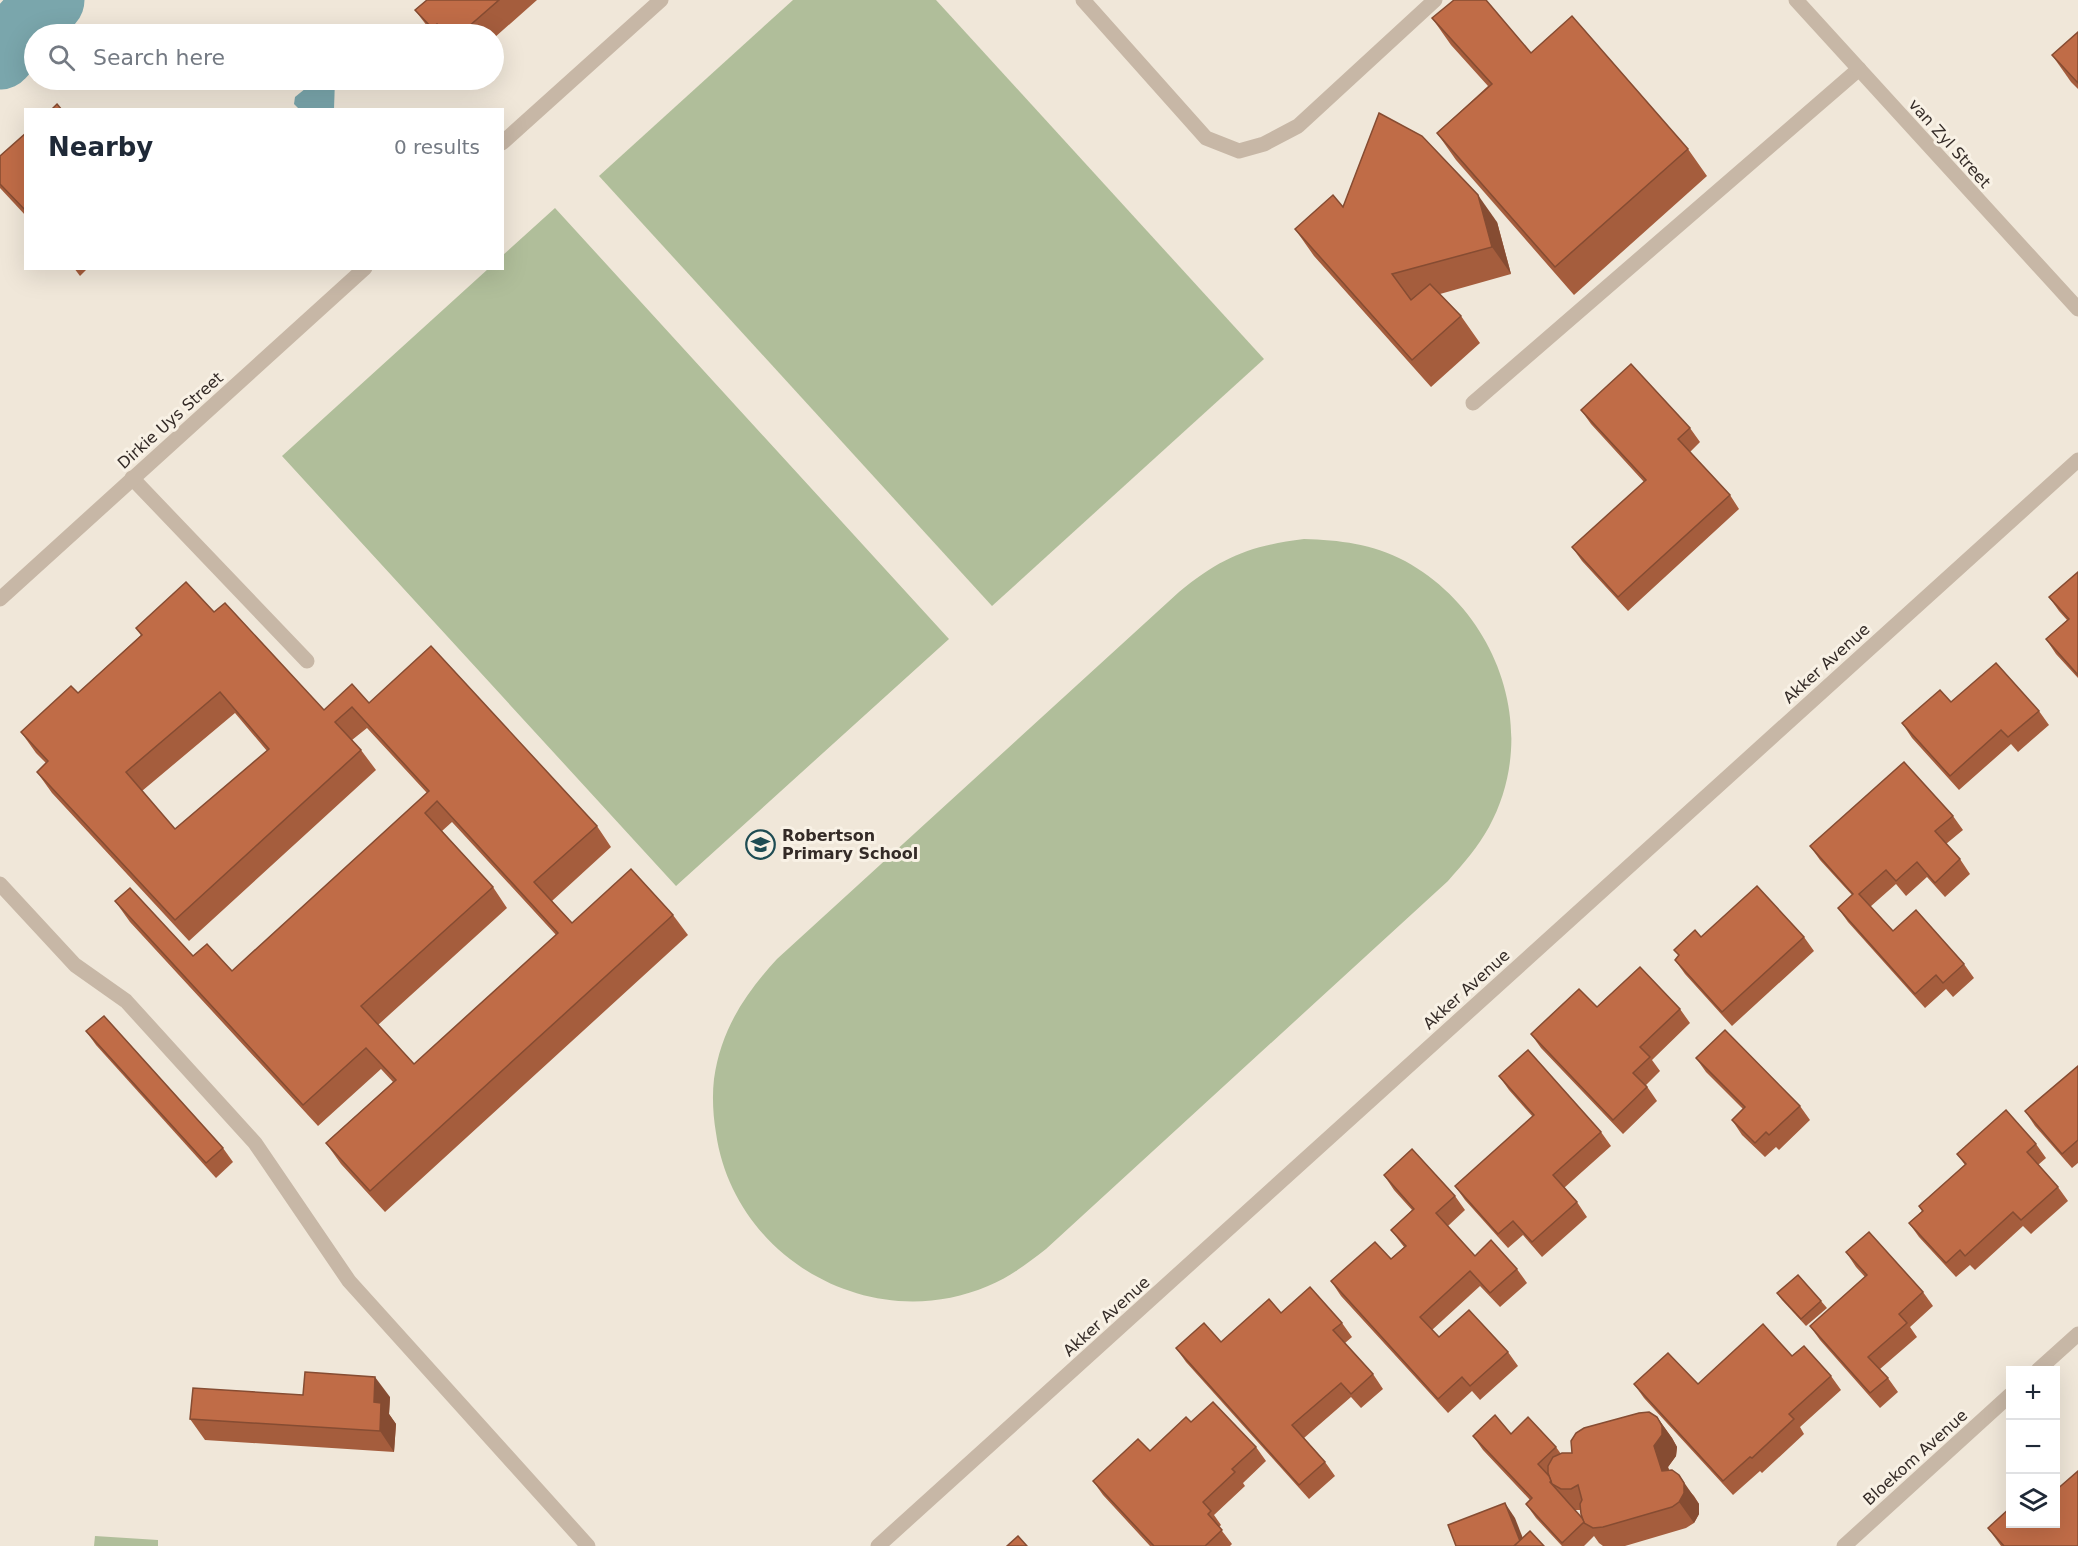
<!DOCTYPE html>
<meta charset="utf-8">
<style>
body{margin:0;font-family:"DejaVu Sans",sans-serif;background:#f2f2f3;color:#1f2937}
.controls{position:absolute;right:18px;bottom:18px;display:grid;overflow:hidden;border-radius:0px;box-shadow:0 6px 24px #0002}
.controls button{width:54px;height:54px;display:grid;place-items:center;padding:0;border:0;border-bottom:2px solid #e0e1e3;background:#fff;color:#1f2937;font:30px sans-serif}
.list{margin:0;padding:0;list-style:none}
h2{display:flex;justify-content:space-between;align-items:center;height:78px;margin:0;padding:0 24px;font-size:26px}
h2 small{font-size:20px;font-weight:400;color:#747a83}
.icon{flex:none;width:33px;height:33px;fill:none;stroke:currentColor;stroke-width:2;stroke-linecap:round;stroke-linejoin:round}
.map{position:relative;flex:none;width:2078px;height:1546px;overflow:hidden}
.search{position:absolute;background:#fff;box-shadow:0 6px 24px #0002;left:24px;top:24px;width:480px;height:66px;display:flex;align-items:center;gap:15px;box-sizing:border-box;padding:0 21px;border-radius:33px;color:#747a83;font-size:22px}
.panel{position:absolute;background:#fff;box-shadow:0 6px 24px #0002;left:24px;top:108px;width:480px;height:162px;border-radius:0px}
.map>svg:first-child{display:block}
</style>
<div class="map">
<svg width="2078" height="1546" viewBox="0 0 2078 1546">
<rect width="100%" height="100%" fill="#f0e7d9"/>
<g fill="#b0be9a">
<path d="M 793,0 L 936,0 L 1264,359 L 992,606 L 599,176 Z"/>
<path d="M 555,208 L 949,639 L 676,886 L 282,456 L 488,269 L 502,268 L 503,255 Z"/>
<path d="M 1304,539 C 1339,540 1373,544 1405,561 C 1498,612 1541,731 1489,827 C 1478,847 1463,864 1448,881 L 1046,1249 C 1028,1263 1010,1277 988,1286 C 871,1336 734,1259 716,1133 C 713,1115 712,1096 714,1079 C 721,1030 744,995 777,959 L 1179,592 C 1222,557 1249,546 1304,539 Z"/>
<path d="M 95,1536 L 158,1540 L 158,1546 L 94,1546 Z"/>
</g>
<path fill="#7aa6ac" d="M 316,80 L 335,80 L 334,109 L 299,109 L 294,104 L 295,97 Z"/>
<g fill="none" stroke-linecap="round" stroke-linejoin="round">
<path stroke="#7aa6ac" stroke-width="69" d="M 0,55 L 50,0"/>
<g stroke="#c7b7a6" stroke-width="15">
<path d="M 1083,0 L 1206,138 L 1239,151 L 1264,144 L 1298,126 L 1435,0"/>
<path d="M 1473,403 L 1859,69"/>
<path d="M 132,478 L 307,661"/>
<path d="M 0,884 L 75,965 L 126,1001 L 255,1143 L 349,1281 L 588,1546"/>
</g>
<g stroke="#c7b7a6" stroke-width="15">
<path d="M 1796,0 L 2078,309"/>
<path d="M 502,143 L 661,0"/>
<path d="M 0,599 L 365,268"/>
<path d="M 2038,1370 L 2078,1334"/>
<path d="M 878,1546 L 2078,460"/>
<path d="M 1844,1546 L 2010,1395"/>
</g>
</g>
<g fill="#a55d3d" fill-rule="evenodd">
<path d="M 427,0 L 537,0 L 494,38 L 494,34 L 433,34 L 415,10 Z"/>
<path d="M 1432,18 L 1531,53 L 1688,149 L 1707,176 L 1574,295 L 1456,160 L 1437,133 L 1488,86 L 1451,45 Z"/>
<path d="M 2078,32 L 2078,89 L 2071,82 L 2052,55 Z"/>
<path d="M 26,133 L 26,216 L 0,188 L 0,156 Z"/>
<path d="M 1343,207 L 1497,222 L 1511,274 L 1440,294 L 1461,316 L 1480,343 L 1431,387 L 1314,256 L 1295,229 Z"/>
<path d="M 74,268 L 88,268 L 80,276 Z"/>
<path d="M 1581,410 L 1690,428 L 1700,442 L 1690,452 L 1730,495 L 1739,509 L 1628,611 L 1582,561 L 1572,547 L 1644,482 L 1591,424 Z"/>
<path d="M 2078,572 L 2078,678 L 2056,654 L 2046,639 L 2067,620 L 2059,611 L 2049,597 Z"/>
<path d="M 214,612 L 324,710 L 369,703 L 597,826 L 611,847 L 552,901 L 572,923 L 673,915 L 688,935 L 385,1212 L 341,1164 L 326,1143 L 393,1082 L 381,1069 L 318,1126 L 130,922 L 115,901 L 193,956 L 232,971 L 427,793 L 367,728 L 352,740 L 361,750 L 376,770 L 189,941 L 52,793 L 37,772 L 46,763 L 36,753 L 21,732 L 78,693 L 141,635 L 136,628 ZM 235,713 L 267,751 L 175,829 L 142,791 ZM 452,822 L 556,935 L 414,1064 L 378,1025 L 507,908 L 493,887 L 442,831 Z"/>
<path d="M 1951,702 L 2039,711 L 2049,725 L 2018,752 L 2011,744 L 1959,790 L 1912,738 L 1902,723 Z"/>
<path d="M 1953,816 L 1963,830 L 1946,844 L 1960,859 L 1970,874 L 1945,897 L 1927,877 L 1906,896 L 1896,884 L 1870,907 L 1893,931 L 1964,964 L 1974,978 L 1953,997 L 1946,989 L 1925,1008 L 1848,922 L 1838,908 L 1852,895 L 1820,860 L 1810,846 Z"/>
<path d="M 1701,937 L 1804,937 L 1814,951 L 1732,1026 L 1685,974 L 1675,960 L 1679,956 L 1674,950 Z"/>
<path d="M 1597,1007 L 1680,1009 L 1690,1023 L 1652,1060 L 1660,1071 L 1646,1085 L 1657,1101 L 1623,1134 L 1541,1048 L 1531,1034 Z"/>
<path d="M 86,1031 L 223,1148 L 233,1162 L 216,1178 L 96,1045 Z"/>
<path d="M 1696,1058 L 1800,1106 L 1810,1120 L 1779,1150 L 1776,1147 L 1765,1157 L 1742,1135 L 1732,1120 L 1743,1109 L 1706,1072 Z"/>
<path d="M 2078,1066 L 2078,1163 L 2072,1168 L 2035,1126 L 2025,1111 Z"/>
<path d="M 1499,1076 L 1601,1132 L 1611,1146 L 1564,1188 L 1577,1202 L 1587,1217 L 1542,1257 L 1523,1235 L 1508,1248 L 1465,1200 L 1455,1186 L 1533,1117 L 1509,1090 Z"/>
<path d="M 2036,1144 L 2046,1158 L 2038,1165 L 2058,1187 L 2068,1201 L 2031,1234 L 2023,1226 L 1975,1270 L 1970,1265 L 1956,1277 L 1919,1237 L 1909,1223 L 1922,1211 L 1919,1206 L 1965,1165 L 1957,1154 Z"/>
<path d="M 1384,1175 L 1455,1196 L 1465,1210 L 1448,1226 L 1475,1256 L 1517,1269 L 1527,1283 L 1500,1307 L 1480,1286 L 1432,1330 L 1439,1337 L 1508,1352 L 1518,1366 L 1480,1400 L 1472,1391 L 1448,1413 L 1341,1296 L 1331,1281 L 1391,1259 L 1404,1247 L 1391,1230 L 1412,1210 L 1394,1190 Z"/>
<path d="M 1846,1252 L 1923,1292 L 1933,1306 L 1910,1327 L 1917,1337 L 1880,1369 L 1888,1378 L 1898,1392 L 1880,1408 L 1820,1340 L 1810,1326 L 1865,1277 L 1856,1267 Z"/>
<path d="M 1777,1293 L 1821,1301 L 1827,1308 L 1806,1326 L 1782,1300 Z"/>
<path d="M 1281,1313 L 1342,1323 L 1352,1337 L 1345,1343 L 1373,1374 L 1383,1389 L 1361,1408 L 1351,1397 L 1304,1438 L 1325,1462 L 1335,1476 L 1309,1499 L 1186,1362 L 1176,1348 L 1221,1342 Z"/>
<path d="M 1792,1356 L 1831,1376 L 1841,1390 L 1800,1427 L 1804,1434 L 1762,1473 L 1760,1471 L 1733,1495 L 1644,1398 L 1634,1384 L 1698,1384 Z"/>
<path d="M 303,1395 L 390,1397 L 389,1414 L 396,1424 L 394,1452 L 205,1440 L 190,1419 Z"/>
<path d="M 1657,1417 L 1672,1438 L 1677,1447 L 1676,1456 L 1668,1467 L 1669,1470 L 1694,1496 L 1699,1504 L 1699,1514 L 1694,1523 L 1686,1528 L 1625,1546 L 1603,1546 L 1599,1543 L 1594,1536 L 1584,1546 L 1562,1546 L 1536,1518 L 1526,1504 L 1530,1500 L 1483,1450 L 1473,1436 L 1511,1434 L 1556,1447 L 1561,1454 L 1572,1453 ZM 1575,1510 L 1581,1510 L 1582,1518 Z"/>
<path d="M 1191,1422 L 1256,1447 L 1266,1461 L 1243,1483 L 1245,1486 L 1214,1515 L 1221,1525 L 1219,1527 L 1232,1544 L 1230,1546 L 1150,1546 L 1103,1495 L 1093,1481 L 1150,1451 Z"/>
<path d="M 2055,1524 L 2078,1546 L 2001,1546 L 1988,1528 Z"/>
</g>
<g fill="#864c32">
<path d="M 1478,195 L 1497,222 L 1511,274 L 1492,247 Z"/>
<path d="M 375,1377 L 390,1397 L 389,1414 L 396,1424 L 394,1452 L 380,1431 L 374,1402 Z"/>
<path d="M 1657,1417 L 1672,1438 L 1677,1447 L 1676,1456 L 1668,1467 L 1676,1492 L 1662,1471 L 1654,1446 Z"/>
<path d="M 1679,1475 L 1699,1504 L 1699,1514 L 1694,1523 L 1679,1502 Z"/>
<path d="M 1505,1503 L 1515,1518 L 1526,1546 L 1522,1546 Z"/>
</g>
<g fill="#c06c47" stroke="#864c32" stroke-width="1.5" fill-rule="evenodd">
<path d="M 427,0 L 499,0 L 460,34 L 446,34 L 437,24 L 432,28 L 415,10 Z"/>
<path d="M 1454,0 L 1486,0 L 1531,53 L 1572,16 L 1688,149 L 1555,267 L 1437,133 L 1492,84 L 1432,18 Z"/>
<path d="M 2078,32 L 2078,83 L 2052,55 Z"/>
<path d="M 57,104 L 62,110 L 51,110 Z"/>
<path d="M 1379,113 L 1422,136 L 1478,195 L 1492,247 L 1392,274 L 1411,300 L 1430,284 L 1461,316 L 1412,360 L 1295,229 L 1333,195 L 1343,207 Z"/>
<path d="M 26,133 L 26,211 L 0,184 L 0,156 Z"/>
<path d="M 1631,364 L 1690,428 L 1678,439 L 1730,495 L 1618,597 L 1572,547 L 1646,480 L 1581,410 Z"/>
<path d="M 2078,572 L 2078,675 L 2046,639 L 2069,619 L 2049,597 Z"/>
<path d="M 186,582 L 214,612 L 225,603 L 324,710 L 352,684 L 369,703 L 431,646 L 597,826 L 534,882 L 572,923 L 631,869 L 673,915 L 370,1191 L 326,1143 L 396,1080 L 366,1048 L 303,1105 L 115,901 L 130,888 L 193,956 L 207,944 L 232,971 L 429,791 L 352,707 L 335,722 L 361,750 L 175,920 L 37,772 L 48,761 L 21,732 L 71,686 L 78,693 L 142,635 L 136,628 ZM 220,692 L 269,749 L 175,829 L 126,772 ZM 437,801 L 558,933 L 414,1064 L 361,1006 L 493,887 L 425,813 Z"/>
<path d="M 1996,663 L 2039,711 L 2008,737 L 2001,730 L 1950,776 L 1902,723 L 1940,690 L 1951,702 Z"/>
<path d="M 1904,762 L 1953,816 L 1935,831 L 1960,859 L 1935,883 L 1917,862 L 1896,881 L 1886,870 L 1859,894 L 1893,931 L 1916,910 L 1964,964 L 1943,983 L 1936,975 L 1915,994 L 1838,908 L 1853,894 L 1810,846 Z"/>
<path d="M 1757,886 L 1804,937 L 1722,1012 L 1675,960 L 1679,955 L 1674,950 L 1695,930 L 1701,937 Z"/>
<path d="M 1640,967 L 1680,1009 L 1640,1047 L 1650,1057 L 1633,1073 L 1647,1087 L 1613,1120 L 1531,1034 L 1579,989 L 1597,1007 Z"/>
<path d="M 104,1016 L 223,1148 L 206,1163 L 86,1031 Z"/>
<path d="M 1725,1030 L 1800,1106 L 1769,1135 L 1766,1132 L 1755,1143 L 1732,1120 L 1745,1107 L 1696,1058 Z"/>
<path d="M 1528,1050 L 1601,1132 L 1553,1175 L 1577,1202 L 1532,1242 L 1513,1221 L 1498,1234 L 1455,1186 L 1534,1115 L 1499,1076 Z"/>
<path d="M 2078,1066 L 2078,1140 L 2062,1154 L 2025,1111 Z"/>
<path d="M 2006,1110 L 2036,1144 L 2027,1152 L 2058,1187 L 2021,1220 L 2013,1212 L 1965,1256 L 1960,1250 L 1946,1263 L 1909,1223 L 1923,1211 L 1919,1206 L 1966,1164 L 1957,1154 Z"/>
<path d="M 1412,1149 L 1455,1196 L 1436,1213 L 1475,1256 L 1491,1240 L 1517,1269 L 1490,1293 L 1470,1271 L 1420,1317 L 1439,1337 L 1469,1310 L 1508,1352 L 1470,1386 L 1462,1377 L 1438,1399 L 1331,1281 L 1375,1242 L 1391,1259 L 1406,1246 L 1391,1230 L 1414,1209 L 1384,1175 Z"/>
<path d="M 1869,1232 L 1923,1292 L 1899,1314 L 1907,1323 L 1868,1357 L 1888,1378 L 1870,1393 L 1810,1326 L 1867,1275 L 1846,1252 Z"/>
<path d="M 1798,1275 L 1821,1301 L 1801,1319 L 1777,1293 Z"/>
<path d="M 1310,1287 L 1342,1323 L 1333,1330 L 1373,1374 L 1351,1394 L 1341,1383 L 1292,1425 L 1325,1462 L 1299,1485 L 1176,1348 L 1204,1323 L 1221,1342 L 1269,1299 L 1281,1313 Z"/>
<path d="M 1763,1324 L 1792,1356 L 1804,1346 L 1831,1376 L 1789,1414 L 1794,1419 L 1752,1458 L 1750,1457 L 1723,1481 L 1634,1384 L 1668,1353 L 1698,1384 Z"/>
<path d="M 305,1372 L 375,1377 L 374,1402 L 381,1403 L 380,1431 L 190,1419 L 193,1388 L 303,1395 Z"/>
<path d="M 1213,1402 L 1256,1447 L 1232,1469 L 1235,1472 L 1203,1502 L 1211,1511 L 1208,1514 L 1222,1530 L 1205,1546 L 1154,1546 L 1093,1481 L 1138,1439 L 1150,1451 L 1186,1417 L 1191,1422 Z"/>
<path d="M 1649,1412 L 1657,1417 L 1662,1426 L 1662,1435 L 1654,1446 L 1662,1471 L 1672,1470 L 1679,1475 L 1684,1483 L 1684,1493 L 1679,1502 L 1672,1507 L 1603,1527 L 1593,1528 L 1584,1523 L 1581,1514 L 1580,1504 L 1582,1500 L 1578,1485 L 1571,1489 L 1561,1489 L 1552,1484 L 1548,1473 L 1548,1466 L 1553,1457 L 1562,1453 L 1572,1453 L 1571,1441 L 1576,1433 L 1584,1428 L 1639,1413 Z"/>
<path d="M 1495,1415 L 1511,1434 L 1528,1417 L 1556,1447 L 1538,1464 L 1549,1476 L 1551,1481 L 1550,1482 L 1582,1518 L 1584,1522 L 1562,1543 L 1526,1504 L 1532,1498 L 1473,1436 Z"/>
<path d="M 2078,1471 L 2078,1546 L 2004,1546 L 1988,1528 L 2010,1508 L 2010,1524 L 2055,1524 L 2055,1491 Z"/>
<path d="M 1505,1503 L 1520,1541 L 1514,1546 L 1456,1546 L 1448,1525 Z"/>
<path d="M 1530,1531 L 1544,1546 L 1514,1546 Z"/>
<path d="M 1018,1536 L 1027,1546 L 1007,1546 Z"/>
</g>
<defs>
<symbol id="school-ring" viewBox="-11 -11 22 22"><circle r="9.5" fill="#f8f1e5" stroke="#1e4c53" stroke-width="1.5"/><path d="M0-5L7-2L0 1L-7-2ZM-4 1L0 2.5L4 1V4Q0 6-4 4Z" fill="#1e4c53"/></symbol>
</defs>
<g fill-rule="evenodd">
<use href="#school-ring" x="744" y="828" width="33" height="33"/>
</g>
<g text-anchor="middle" stroke-width="6" stroke-linejoin="round" paint-order="stroke">
<g font-size="16" fill="#342b27" stroke="#f8f1e5">
<text transform="translate(1950 143) rotate(48)" y="6">van Zyl Street</text>
<text transform="translate(170 420) rotate(-42)" y="6">Dirkie Uys Street</text>
<text transform="translate(1826 663) rotate(-42)" y="6">Akker Avenue</text>
<text transform="translate(1466 989) rotate(-42)" y="6">Akker Avenue</text>
<text transform="translate(1106 1316) rotate(-42)" y="6">Akker Avenue</text>
<text transform="translate(1915 1457) rotate(-42)" y="6">Bloekom Avenue</text>
</g>
<g font-size="16" font-weight="bold" fill="#342b27" stroke="#f8f1e5" text-anchor="start">
<text x="782" y="841">Robertson<tspan x="782" dy="18">Primary School</tspan></text>
</g>
</g>
</svg>
<div class="controls">
<button>+</button>
<button>−</button>
<button><svg class="icon" aria-label="layers" viewBox="0 0 24 24"><path d="M12 4l9 5-9 5-9-5zM3 14l9 5 9-5"/></svg></button>
</div>
<div class="search"><svg class="icon" aria-label="search" viewBox="0 0 24 24"><circle cx="10" cy="10" r="6"/><path d="M15 15l6 6"/></svg>Search here</div>
<section class="panel">
<h2>Nearby<small>0 results</small></h2>
<ul class="list">
</ul>
</section>
</div>
